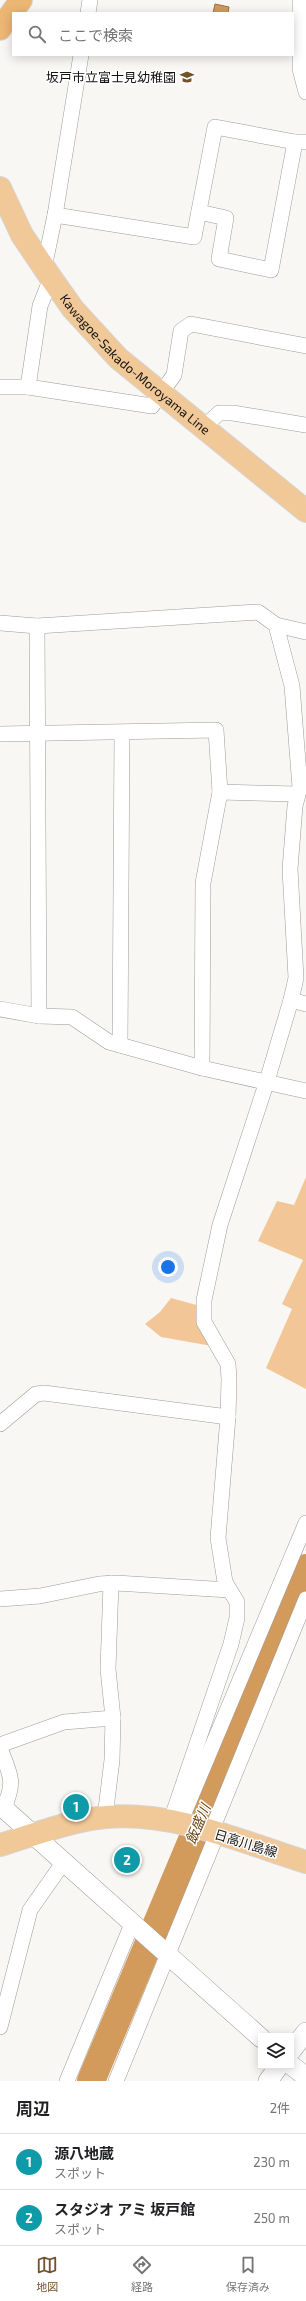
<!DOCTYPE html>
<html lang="ja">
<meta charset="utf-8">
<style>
body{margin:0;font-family:"Exo 2","Noto Sans JP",sans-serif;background:#f6f6f6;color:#202124}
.controls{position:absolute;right:12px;bottom:12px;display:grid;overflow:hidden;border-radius:0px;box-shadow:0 2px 10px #0003}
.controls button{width:36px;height:36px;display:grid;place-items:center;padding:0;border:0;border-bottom:1px solid #e0e0e0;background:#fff;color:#202124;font:20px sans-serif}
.you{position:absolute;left:168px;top:1267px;width:14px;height:14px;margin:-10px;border:3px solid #fff;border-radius:50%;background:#1a73e8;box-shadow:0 0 0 6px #1a73e833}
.badge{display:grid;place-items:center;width:26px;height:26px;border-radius:50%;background:#735129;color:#fff;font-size:13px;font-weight:700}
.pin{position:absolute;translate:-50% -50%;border:2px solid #fff;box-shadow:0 1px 4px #0006}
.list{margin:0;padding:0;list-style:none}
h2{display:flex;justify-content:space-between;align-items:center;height:52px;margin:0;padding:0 16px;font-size:17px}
h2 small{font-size:13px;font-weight:400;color:#757577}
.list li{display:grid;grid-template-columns:26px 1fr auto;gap:12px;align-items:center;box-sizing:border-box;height:56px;padding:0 16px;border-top:1px solid #e0e0e0}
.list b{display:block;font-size:15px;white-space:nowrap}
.list p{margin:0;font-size:13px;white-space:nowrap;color:#757577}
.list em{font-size:13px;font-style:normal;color:#757577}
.icon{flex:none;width:22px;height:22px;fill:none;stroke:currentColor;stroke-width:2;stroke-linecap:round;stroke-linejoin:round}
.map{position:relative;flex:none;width:306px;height:2081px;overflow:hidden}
.search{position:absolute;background:#fff;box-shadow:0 2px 10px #0003;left:12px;right:12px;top:12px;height:44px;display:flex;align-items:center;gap:10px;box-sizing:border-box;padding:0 14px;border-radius:0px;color:#757577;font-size:15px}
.sheet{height:164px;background:#fff}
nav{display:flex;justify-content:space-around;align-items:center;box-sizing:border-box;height:56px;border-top:1px solid #e0e0e0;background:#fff;font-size:11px;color:#757577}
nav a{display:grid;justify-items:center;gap:2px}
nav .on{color:#735129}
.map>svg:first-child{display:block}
</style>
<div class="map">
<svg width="306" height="2081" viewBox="0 0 306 2081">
<rect width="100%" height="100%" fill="#f9f7f4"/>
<g fill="#f2c696">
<path d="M 306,1177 L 306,1389 L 266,1368 L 292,1309 L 282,1304 L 303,1260 L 258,1241 L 277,1201 L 294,1205 Z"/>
<path d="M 171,1298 L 200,1306 L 212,1346 L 161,1337 L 145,1324 L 160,1312 Z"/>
</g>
<path fill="#d39b5b" stroke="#997245" d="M 215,4 L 229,7 L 228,13 L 213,13 Z"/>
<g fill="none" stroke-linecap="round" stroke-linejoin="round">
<path stroke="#d39b5b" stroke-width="28" d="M 91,2081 L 306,1568"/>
<defs>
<g id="minor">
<path d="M 300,0 L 300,69 L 306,92"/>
<path d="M 88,13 L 90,0"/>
<path d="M 199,212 L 226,218 L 219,259 L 271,270 L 295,142"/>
<path d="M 55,215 L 194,237 L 215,127 L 295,142 L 306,142"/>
<path d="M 44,268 L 55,215 L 81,55"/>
<path d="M 0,387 L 28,387 L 152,406 L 174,375 L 181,331 L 191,324 L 306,346"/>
<path d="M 28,387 L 40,306 L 51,278"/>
<path d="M 203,428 L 219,413 L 233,413 L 306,425"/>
<path d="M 0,623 L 37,626 L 258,612 L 276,625 L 292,686 L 300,787 L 295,806 L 290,869 L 296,978 L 291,1000 L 267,1081 L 220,1225 L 204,1300 L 204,1322 L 228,1364 L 229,1379 L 228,1417 L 218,1538 L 225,1582 L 237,1602 L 237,1618 L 231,1644 L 171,1820"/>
<path d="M 276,625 L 306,632"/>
<path d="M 37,626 L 39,1016"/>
<path d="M 0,734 L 216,730 L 220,792 L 203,883 L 202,1068"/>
<path d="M 220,792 L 297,794"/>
<path d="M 291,1000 L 306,1004"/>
<path d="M 0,1009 L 39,1016 L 72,1017 L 109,1042 L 202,1068 L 306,1091"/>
<path d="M 120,1045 L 122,733"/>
<path d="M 0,1424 L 36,1394 L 44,1393 L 228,1417"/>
<path d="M 111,1583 L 108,1669 L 113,1718"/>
<path d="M 0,1599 L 40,1596 L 99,1584 L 116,1583 L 229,1590"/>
<path d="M 0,1745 L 64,1722 L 113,1718 L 112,1760 L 105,1817"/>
<path d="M 0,1748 C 10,1775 16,1780 4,1808"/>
<path d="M 182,1818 L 306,1523"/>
<path d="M 211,1832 L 306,1599"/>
<path d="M 0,2027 L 30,1910 L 63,1863"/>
<path d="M 67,2081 L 132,1924"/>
<path d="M 116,2081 L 217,1834"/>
</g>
<g id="tertiary">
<path d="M 0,1805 L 261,2038"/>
<path d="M 291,2051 L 306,2032"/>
<path d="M 291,2065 L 306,2077"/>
<path d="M 268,2081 L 279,2066"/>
</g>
<g id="primary">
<path id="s1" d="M 0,188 L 22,235 L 51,278 L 73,309 L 118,358 L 306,511"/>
<path d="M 0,1845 C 33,1835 72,1820 106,1817 C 174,1811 242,1842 306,1862"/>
</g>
<path id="trunk" d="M 0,29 L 21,0"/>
</defs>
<use href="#minor" stroke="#9d9b99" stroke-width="16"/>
<use href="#tertiary" stroke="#9d9b99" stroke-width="20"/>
<use href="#primary" stroke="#d5d5d4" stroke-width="24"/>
<use href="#trunk" stroke="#d5d5d4" stroke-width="24"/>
<use href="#minor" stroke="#fff" stroke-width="15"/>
<use href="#tertiary" stroke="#fff" stroke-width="19"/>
<use href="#primary" stroke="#f1c897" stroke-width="22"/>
<use href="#trunk" stroke="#ecb674" stroke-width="22"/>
</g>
<defs>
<symbol id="school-bare" viewBox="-9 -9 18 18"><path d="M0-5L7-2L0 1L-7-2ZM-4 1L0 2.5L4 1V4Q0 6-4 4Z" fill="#735129" stroke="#fff" stroke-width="2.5" paint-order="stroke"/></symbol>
</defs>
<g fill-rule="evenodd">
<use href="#school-bare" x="177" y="67" width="20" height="20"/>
</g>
<g text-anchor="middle" stroke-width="3" stroke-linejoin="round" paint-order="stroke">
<g font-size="13" fill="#131312" stroke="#fff" text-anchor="end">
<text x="176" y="82">坂戸市立富士見幼稚園</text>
</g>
<g font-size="13" fill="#131312" stroke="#fff">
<text dy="5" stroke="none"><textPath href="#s1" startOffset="225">Kawagoe-Sakado-Moroyama Line</textPath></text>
<text transform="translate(246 1843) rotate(17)" y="5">日高川島線</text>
</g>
<g font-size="14" font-style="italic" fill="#6c4615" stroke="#fff">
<text transform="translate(198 1824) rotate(-67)" y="5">飯盛川</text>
</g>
</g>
</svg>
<div class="controls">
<button><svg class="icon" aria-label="layers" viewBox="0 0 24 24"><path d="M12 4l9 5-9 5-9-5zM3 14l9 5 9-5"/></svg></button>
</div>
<div class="you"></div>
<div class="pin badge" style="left:76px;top:1807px;background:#0f9aa8">1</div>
<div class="pin badge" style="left:127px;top:1860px;background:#0f9aa8">2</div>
<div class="search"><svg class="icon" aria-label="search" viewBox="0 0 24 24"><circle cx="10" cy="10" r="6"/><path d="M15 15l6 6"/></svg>ここで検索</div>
</div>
<section class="sheet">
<h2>周辺<small>2件</small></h2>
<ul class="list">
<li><span class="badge" style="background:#0f9aa8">1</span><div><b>源八地蔵</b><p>スポット</p></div><em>230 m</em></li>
<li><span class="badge" style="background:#0f9aa8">2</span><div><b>スタジオ アミ 坂戸館</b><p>スポット</p></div><em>250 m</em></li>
</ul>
</section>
<nav>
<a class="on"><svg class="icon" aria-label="map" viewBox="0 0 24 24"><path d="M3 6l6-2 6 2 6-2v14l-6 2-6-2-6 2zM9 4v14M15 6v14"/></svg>地図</a>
<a><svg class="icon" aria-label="directions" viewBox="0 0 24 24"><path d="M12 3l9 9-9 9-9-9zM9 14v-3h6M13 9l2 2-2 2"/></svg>経路</a>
<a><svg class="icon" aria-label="saved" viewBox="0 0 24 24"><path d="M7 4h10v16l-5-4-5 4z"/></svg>保存済み</a>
</nav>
